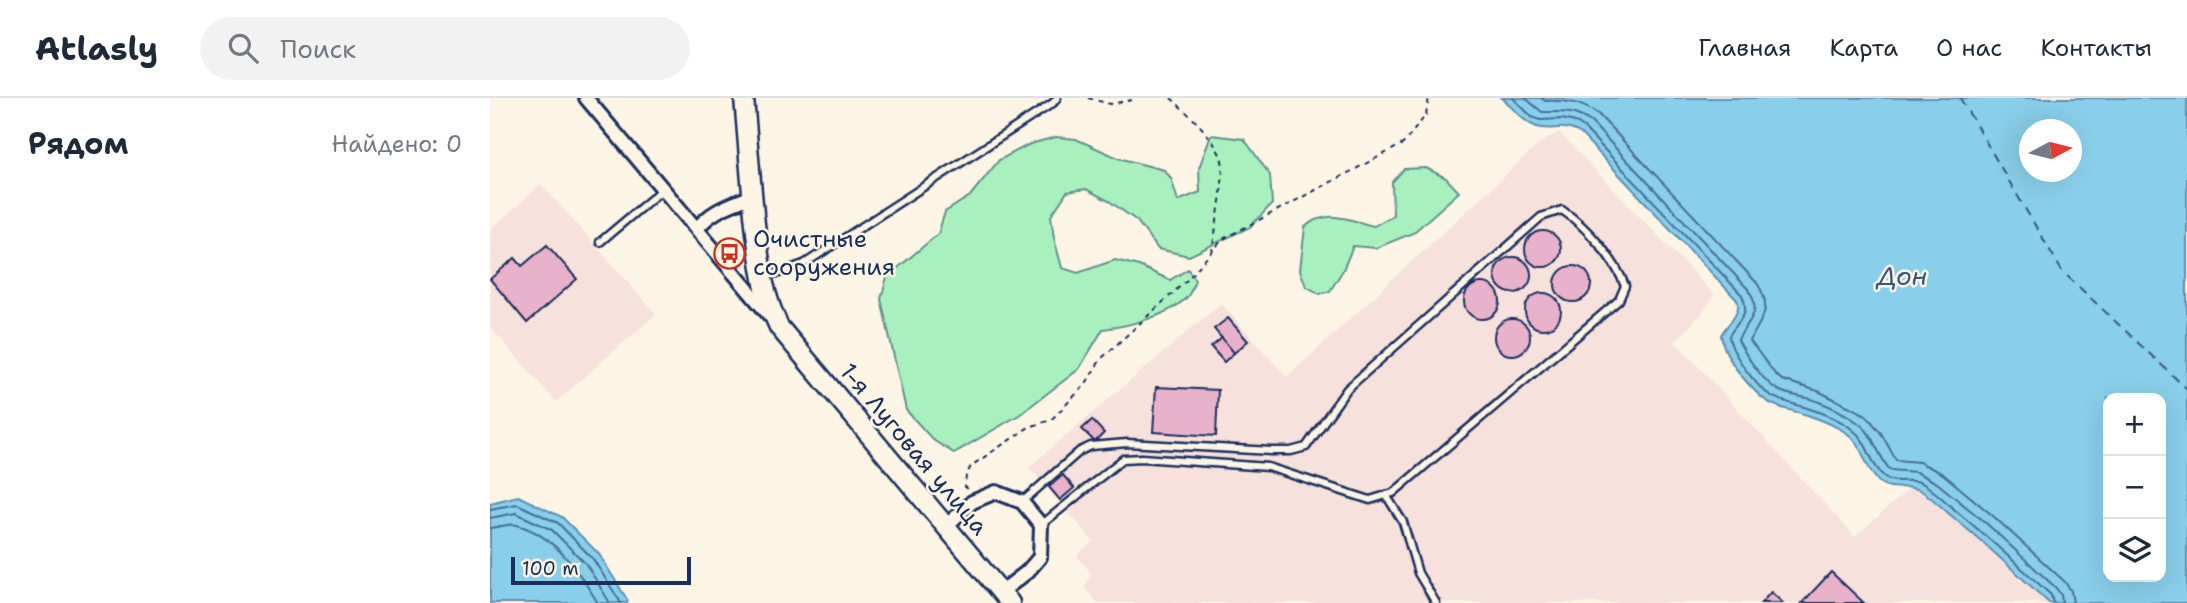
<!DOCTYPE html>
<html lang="ru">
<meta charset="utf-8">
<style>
body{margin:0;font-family:"Shantell Sans",sans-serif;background:#f2f2f3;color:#1f2937}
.controls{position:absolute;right:21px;bottom:21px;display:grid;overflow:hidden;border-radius:14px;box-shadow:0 7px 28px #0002}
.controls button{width:63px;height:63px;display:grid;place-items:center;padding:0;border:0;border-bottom:2px solid #e0e1e3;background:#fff;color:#1f2937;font:35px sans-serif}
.compass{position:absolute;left:1529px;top:21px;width:63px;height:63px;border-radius:50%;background:#fff;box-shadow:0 7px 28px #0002;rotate:83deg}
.scale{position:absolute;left:21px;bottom:18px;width:180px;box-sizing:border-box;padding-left:7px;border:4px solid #1b2f5e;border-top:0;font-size:19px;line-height:24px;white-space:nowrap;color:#1b2f5e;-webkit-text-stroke:5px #fcf5e5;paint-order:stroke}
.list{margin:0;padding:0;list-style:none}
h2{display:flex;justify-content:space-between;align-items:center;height:91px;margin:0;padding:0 28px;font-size:30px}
h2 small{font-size:23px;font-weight:400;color:#747a83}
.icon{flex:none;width:38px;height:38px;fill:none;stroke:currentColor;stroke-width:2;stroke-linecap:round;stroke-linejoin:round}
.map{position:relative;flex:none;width:1697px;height:505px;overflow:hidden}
header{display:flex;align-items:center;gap:42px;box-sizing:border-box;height:98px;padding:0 35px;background:#fff;border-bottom:2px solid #e0e1e3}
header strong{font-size:33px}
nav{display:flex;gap:38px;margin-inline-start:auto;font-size:24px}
.search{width:490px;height:63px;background:#f2f2f3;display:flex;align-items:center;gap:18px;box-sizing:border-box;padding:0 24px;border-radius:38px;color:#747a83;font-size:26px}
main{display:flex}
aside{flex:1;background:#fff}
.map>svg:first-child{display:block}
</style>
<header>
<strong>Atlasly</strong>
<div class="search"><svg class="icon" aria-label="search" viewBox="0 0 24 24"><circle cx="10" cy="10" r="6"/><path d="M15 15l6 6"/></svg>Поиск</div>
<nav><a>Главная</a><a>Карта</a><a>О нас</a><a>Контакты</a></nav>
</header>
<main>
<aside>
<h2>Рядом<small>Найдено: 0</small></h2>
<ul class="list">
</ul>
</aside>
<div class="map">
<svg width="1697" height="505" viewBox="0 0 1697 505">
<rect width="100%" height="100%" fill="#fcf5e5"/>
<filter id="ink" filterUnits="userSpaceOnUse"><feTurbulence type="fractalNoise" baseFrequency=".0143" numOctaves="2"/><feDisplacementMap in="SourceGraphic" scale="14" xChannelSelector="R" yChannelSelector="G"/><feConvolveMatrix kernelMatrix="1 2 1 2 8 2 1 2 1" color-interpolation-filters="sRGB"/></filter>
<g filter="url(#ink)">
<g fill="#f6e1dd">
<path d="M 1069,34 L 1225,197 L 1210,218 L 1185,243 L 1365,439 L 1421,389 L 1437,398 L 1485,437 L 1559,505 L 608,505 L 594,490 L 601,475 L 587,458 L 603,443 L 539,369 L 731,205 L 797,279 L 1050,45 Z"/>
<path d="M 51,86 L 166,216 L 66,304 L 0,229 L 0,132 Z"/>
</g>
<g fill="#a8f1bf" stroke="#62908e" stroke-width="2">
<path d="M 721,37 L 754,41 L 780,77 L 782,106 L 760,129 L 699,158 L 668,151 L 647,123 L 619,103 L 596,91 L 577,94 L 561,118 L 564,140 L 572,170 L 588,175 L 625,162 L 649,168 L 680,182 L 698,171 L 705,182 C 703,187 701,194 698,198 C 680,218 639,228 613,231 L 589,271 L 529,317 L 464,355 L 443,342 L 416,312 L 391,201 L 397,179 L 448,136 L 455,114 L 480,98 L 509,62 L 540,46 L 566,39 L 586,41 L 628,60 L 674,72 L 681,80 L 688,103 L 710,94 L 709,70 Z"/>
<path d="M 936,70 L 956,80 L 969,94 L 923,135 L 886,150 L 863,148 L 853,172 L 840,193 L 830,196 L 816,188 L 810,172 L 815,129 C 836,110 859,122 884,128 L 903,117 L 902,84 L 914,71 Z"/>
</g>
<g fill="#89ceea" stroke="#5d8eb2" stroke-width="2" fill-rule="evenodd">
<path d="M 1012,0 L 1697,0 L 1697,505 L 1559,505 C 1528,476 1497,447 1464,420 C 1453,411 1443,400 1431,393 C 1418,385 1403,394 1390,385 C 1375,372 1374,348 1358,336 C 1348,329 1332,322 1320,318 C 1301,311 1282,311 1267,295 C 1252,280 1234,258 1231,237 C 1237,225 1252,216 1247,202 L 1091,36 C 1072,24 1064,34 1047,29 C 1034,25 1023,10 1012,0 ZM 1540,32 L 1582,32 L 1582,74 L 1540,74 ZM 1618,300 L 1671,300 L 1671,479 L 1618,479 Z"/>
<path d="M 28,398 L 72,419 L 109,456 L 138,503 L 137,505 L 0,505 L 0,405 Z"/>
</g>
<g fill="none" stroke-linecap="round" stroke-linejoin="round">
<g stroke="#476f96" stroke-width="2">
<path d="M 1023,0 L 1042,19 L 1050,22 L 1072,21 L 1085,24 L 1095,31 L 1252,197 C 1261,217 1248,222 1239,238 C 1240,253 1261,280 1272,291 C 1286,304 1303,305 1320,311 C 1334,315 1353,323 1363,332 C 1379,344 1380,368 1396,380 C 1406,387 1421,379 1432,385 C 1444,392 1455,403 1465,412 C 1498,439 1529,468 1561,497 L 1563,505"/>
<path d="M 1035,0 L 1052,14 C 1073,14 1082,12 1101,24 L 1259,192 C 1273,217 1257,222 1248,242 C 1255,256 1273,284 1288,292 C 1299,298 1312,298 1324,302 C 1338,307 1355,315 1367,324 C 1384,335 1387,357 1400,372 L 1426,374 L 1447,385 L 1496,425 L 1566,490 L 1571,497 L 1572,505"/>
<path d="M 1051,0 L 1055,3 C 1076,2 1090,4 1108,16 L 1267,185 C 1284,211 1271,220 1260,243 L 1285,276 L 1292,282 L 1328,293 L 1376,317 L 1391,335 L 1406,362 L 1429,364 L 1453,376 L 1502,417 L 1575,484 L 1581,493 L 1583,505"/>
<path d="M 0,411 L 27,406 L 68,425 L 103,461 L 131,505"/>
<path d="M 0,420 L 26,415 L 62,432 L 96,466 L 120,505"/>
<path d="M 0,430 C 8,430 19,425 27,427 C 65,437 89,474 108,505"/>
</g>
<path stroke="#365781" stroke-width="2" stroke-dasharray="9 7" stroke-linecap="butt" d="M 1470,0 L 1572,173 L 1697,291"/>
</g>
<g fill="#e9b2cb" stroke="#1b2f5e" stroke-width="2">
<circle cx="1053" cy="151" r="18"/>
<path d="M 57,147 L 87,181 L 37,225 L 0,181 L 25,160 L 32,168 Z"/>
<circle cx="1023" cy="177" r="18"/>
<circle cx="1083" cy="186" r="18"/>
<circle cx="992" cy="203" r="18"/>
<circle cx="1053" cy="213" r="18"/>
<path d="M 738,220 L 758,243 L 744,255 L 724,231 Z"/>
<circle cx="1022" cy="239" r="18"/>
<path d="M 732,240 L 744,255 L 734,264 L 721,249 Z"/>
<path d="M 666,289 L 728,292 L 726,338 L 663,334 Z"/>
<path d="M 602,322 L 614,335 L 605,344 L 592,331 Z"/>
<path d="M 573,377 L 584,390 L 570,402 L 559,389 Z"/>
<path d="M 1341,474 L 1374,505 L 1312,505 Z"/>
<path d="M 1281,494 L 1293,505 L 1271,505 Z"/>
</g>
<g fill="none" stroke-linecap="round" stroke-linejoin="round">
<defs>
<g id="lane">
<path d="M 110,144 L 173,91"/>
<path d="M 274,176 L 289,175 L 314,166 L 563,5 L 567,0"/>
<path d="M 896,397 L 913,424 L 928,475 L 946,505"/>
<path d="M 532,404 L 590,353 L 601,348 L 637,345 L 782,353 L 801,353 L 816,349 L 857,291 L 1051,119 L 1072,112 C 1096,128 1125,161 1135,188 L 1129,202 L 903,395 L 880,402 L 778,369 L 652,360 L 633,361 L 551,427"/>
</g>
<g id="street">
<path d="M 96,0 L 280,218"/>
<path d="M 207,131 C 221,112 241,107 262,98"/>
<path d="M 456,428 L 482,404 L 506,394 L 532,404 L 551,427 L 550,459 L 537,474 L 511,494"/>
</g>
<path id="secondary" d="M 254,0 C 258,45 261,90 266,135 C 271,171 273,195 289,229 L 520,505"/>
</defs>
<use href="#lane" stroke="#1b2f5e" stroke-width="11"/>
<use href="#street" stroke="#1b2f5e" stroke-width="18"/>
<use href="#secondary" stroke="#1b2f5e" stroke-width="23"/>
<g stroke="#1b2f5e" stroke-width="2" stroke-dasharray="5 5" stroke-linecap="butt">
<path d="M 598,0 L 620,6 L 642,2 L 644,0"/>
<path d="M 681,0 C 699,17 721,35 731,59 C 737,72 725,135 722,152"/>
<path d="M 478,391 L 475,389 L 476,378 L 481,368 L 539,329 L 561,322 L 595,287 L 611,261 L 697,182 L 733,141 L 913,46 L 936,17 L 939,0"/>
</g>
<use href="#lane" stroke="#fcf5e5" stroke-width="6"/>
<use href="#street" stroke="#fcf5e5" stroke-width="12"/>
<use href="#secondary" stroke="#fcf5e5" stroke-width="18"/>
</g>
</g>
<defs>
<symbol id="bus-ring" viewBox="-11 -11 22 22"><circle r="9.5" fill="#fcf5e5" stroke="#c8321e" stroke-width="1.5"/><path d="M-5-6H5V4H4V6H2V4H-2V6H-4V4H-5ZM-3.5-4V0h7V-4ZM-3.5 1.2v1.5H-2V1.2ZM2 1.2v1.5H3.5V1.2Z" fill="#c8321e"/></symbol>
</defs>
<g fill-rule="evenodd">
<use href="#bus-ring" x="222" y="138" width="35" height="35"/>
</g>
<g text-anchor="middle" stroke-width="5" stroke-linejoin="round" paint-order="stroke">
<g font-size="24" fill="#1b2f5e" stroke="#fcf5e5" text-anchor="start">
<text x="263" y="149">Очистные<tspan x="263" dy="28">сооружения</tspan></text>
</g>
<g font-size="24" fill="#1b2f5e" stroke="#fcf5e5">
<text transform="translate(424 351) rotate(50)" y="8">1-я Луговая улица</text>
</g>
<g font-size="26" font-style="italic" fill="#365781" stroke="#fcf5e5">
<text x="1412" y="187">Дон</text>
</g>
</g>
</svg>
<div class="controls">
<button>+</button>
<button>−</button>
<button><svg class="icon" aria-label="layers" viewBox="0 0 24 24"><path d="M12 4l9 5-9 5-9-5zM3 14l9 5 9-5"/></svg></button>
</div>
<svg class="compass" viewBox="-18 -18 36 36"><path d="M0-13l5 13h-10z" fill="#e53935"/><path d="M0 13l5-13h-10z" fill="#747a83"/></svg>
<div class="scale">100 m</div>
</div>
</main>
